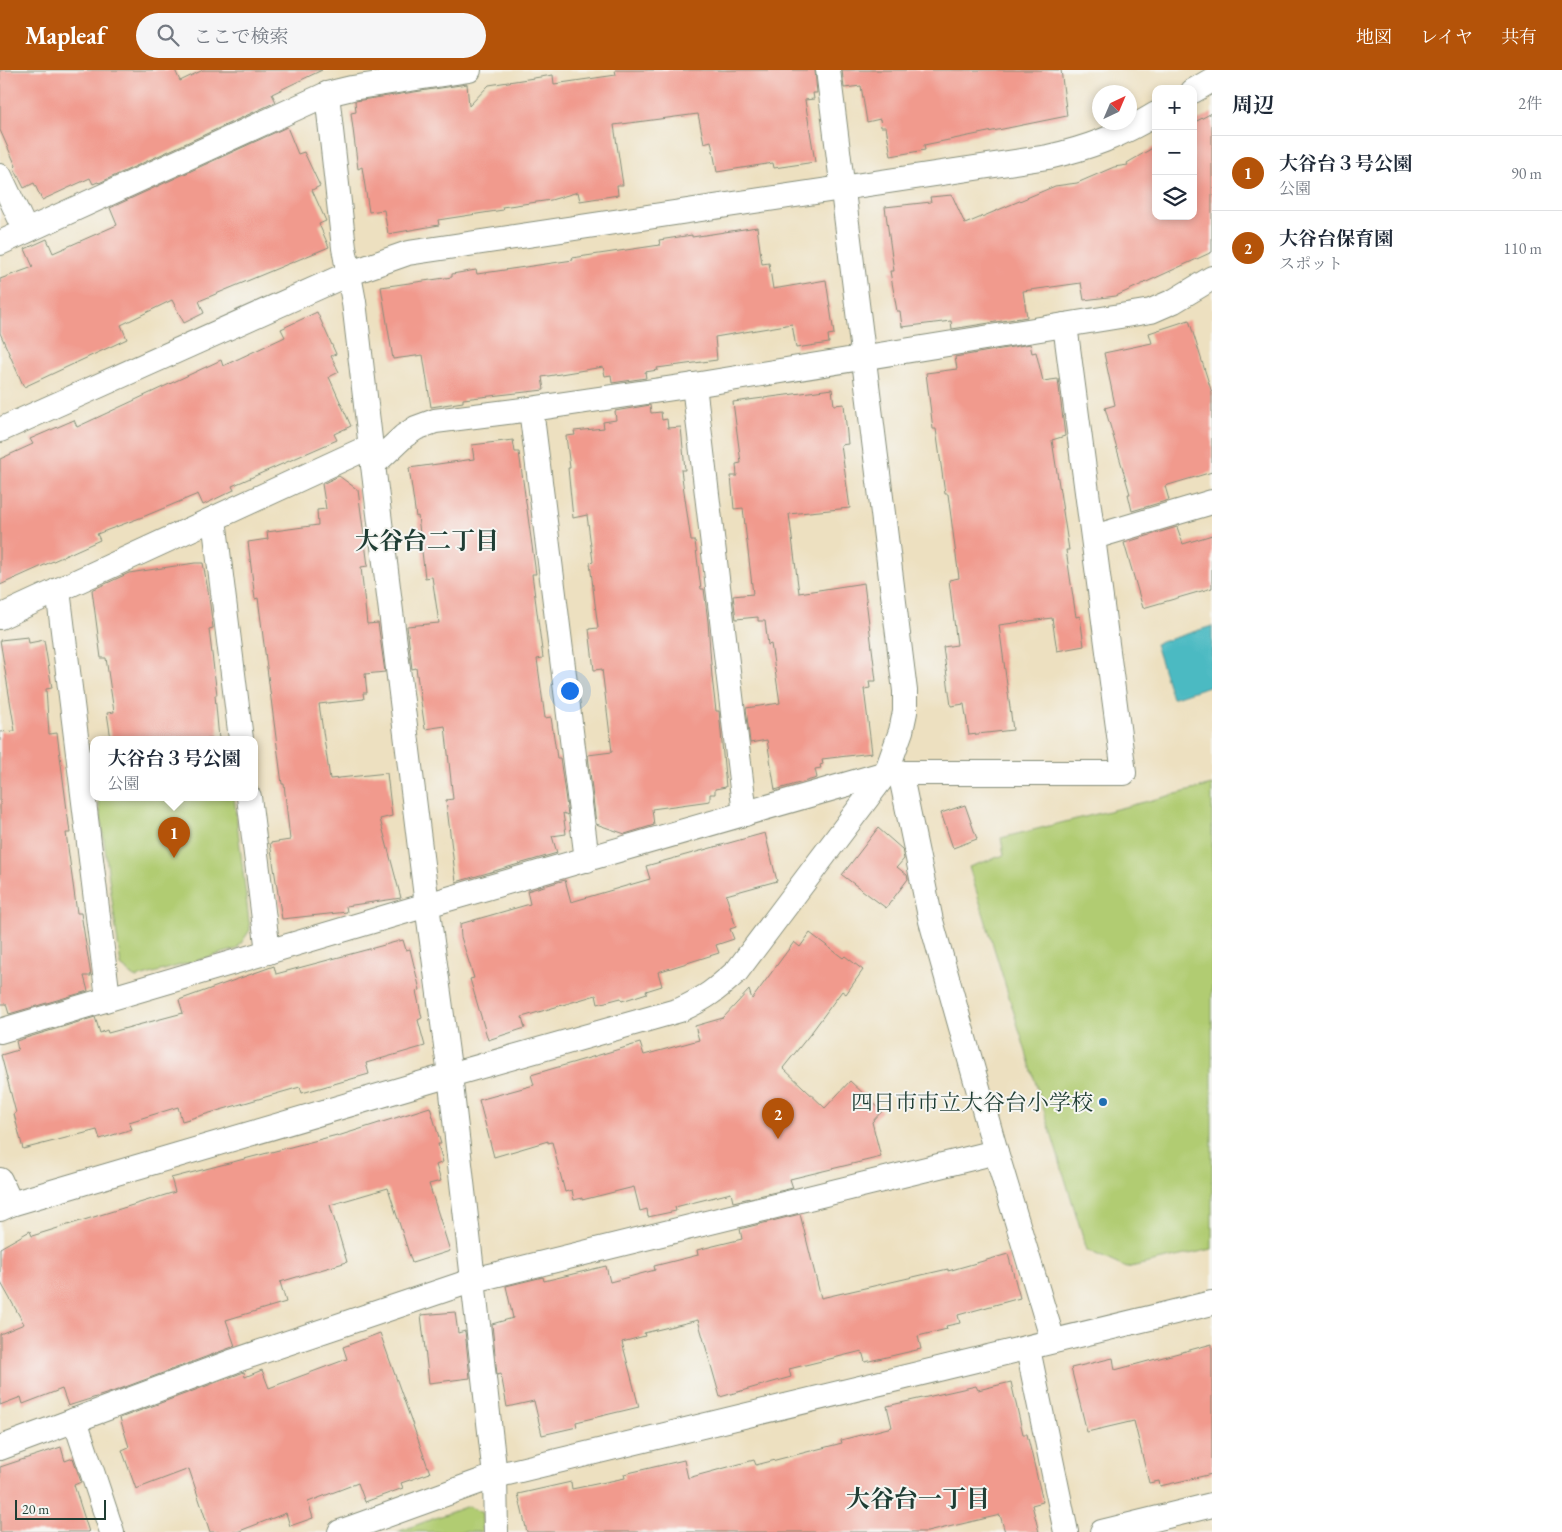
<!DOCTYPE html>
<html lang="ja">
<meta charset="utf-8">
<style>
body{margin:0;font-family:"EB Garamond","Noto Serif JP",serif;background:#f6f6f7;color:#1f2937}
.controls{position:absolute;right:15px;top:15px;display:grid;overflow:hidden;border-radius:10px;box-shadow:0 2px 8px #0003}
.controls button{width:45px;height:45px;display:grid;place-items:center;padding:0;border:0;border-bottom:1px solid #e0e1e3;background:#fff;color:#1f2937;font:25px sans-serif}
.compass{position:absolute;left:1092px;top:15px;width:45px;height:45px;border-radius:50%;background:#fff;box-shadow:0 2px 8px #0003;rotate:44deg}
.scale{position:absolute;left:15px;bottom:12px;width:91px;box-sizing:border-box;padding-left:5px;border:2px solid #1f3d34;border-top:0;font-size:14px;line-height:18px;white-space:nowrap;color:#1f3d34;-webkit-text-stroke:4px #f6f6f2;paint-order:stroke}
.you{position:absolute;left:569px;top:620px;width:18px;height:18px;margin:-12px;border:4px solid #fff;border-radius:50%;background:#1a73e8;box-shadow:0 0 0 8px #1a73e833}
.badge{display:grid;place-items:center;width:32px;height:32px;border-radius:50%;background:#b45309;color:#fff;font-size:16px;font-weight:700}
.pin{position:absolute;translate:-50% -41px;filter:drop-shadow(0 1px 2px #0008)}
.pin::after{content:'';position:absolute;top:26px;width:18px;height:15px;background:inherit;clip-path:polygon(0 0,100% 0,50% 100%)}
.popup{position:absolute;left:90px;top:666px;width:168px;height:65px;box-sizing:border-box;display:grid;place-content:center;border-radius:10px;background:#fff;filter:drop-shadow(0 1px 4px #0005);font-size:16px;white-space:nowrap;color:#747a83}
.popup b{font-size:19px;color:#1f2937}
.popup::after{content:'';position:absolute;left:50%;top:100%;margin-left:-10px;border:10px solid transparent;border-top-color:#fff}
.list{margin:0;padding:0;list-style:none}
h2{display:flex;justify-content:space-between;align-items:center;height:65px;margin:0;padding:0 20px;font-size:21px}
h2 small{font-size:16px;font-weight:400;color:#747a83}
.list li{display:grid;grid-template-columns:32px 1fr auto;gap:15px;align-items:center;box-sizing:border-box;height:75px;padding:0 20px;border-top:1px solid #e0e1e3}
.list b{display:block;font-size:19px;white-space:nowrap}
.list p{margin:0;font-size:16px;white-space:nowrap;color:#747a83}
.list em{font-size:16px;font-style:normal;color:#747a83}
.icon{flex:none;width:28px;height:28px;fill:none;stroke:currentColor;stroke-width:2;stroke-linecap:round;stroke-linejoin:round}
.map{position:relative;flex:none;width:1212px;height:1462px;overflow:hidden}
header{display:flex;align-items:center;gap:30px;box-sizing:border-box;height:70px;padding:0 25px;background:#b45309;color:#fff}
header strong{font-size:24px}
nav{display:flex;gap:28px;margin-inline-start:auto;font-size:18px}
.search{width:350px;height:45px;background:#f6f6f7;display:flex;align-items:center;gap:12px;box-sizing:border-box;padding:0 18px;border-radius:28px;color:#747a83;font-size:19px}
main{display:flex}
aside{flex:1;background:#fff}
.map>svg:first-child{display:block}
</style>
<header>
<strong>Mapleaf</strong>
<div class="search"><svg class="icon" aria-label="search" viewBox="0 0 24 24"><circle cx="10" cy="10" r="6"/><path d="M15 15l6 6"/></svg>ここで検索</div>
<nav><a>地図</a><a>レイヤ</a><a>共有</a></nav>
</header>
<main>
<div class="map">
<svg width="1212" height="1462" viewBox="0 0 1212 1462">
<rect width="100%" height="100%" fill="#f6f6f2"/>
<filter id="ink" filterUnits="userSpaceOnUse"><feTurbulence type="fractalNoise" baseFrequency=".02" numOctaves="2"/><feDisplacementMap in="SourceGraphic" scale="10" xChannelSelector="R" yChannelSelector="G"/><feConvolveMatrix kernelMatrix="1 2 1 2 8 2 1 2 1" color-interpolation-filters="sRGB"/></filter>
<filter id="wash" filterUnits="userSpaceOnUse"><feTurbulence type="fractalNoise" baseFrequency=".0096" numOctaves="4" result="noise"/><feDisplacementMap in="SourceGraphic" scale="20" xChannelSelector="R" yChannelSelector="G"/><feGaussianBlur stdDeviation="1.12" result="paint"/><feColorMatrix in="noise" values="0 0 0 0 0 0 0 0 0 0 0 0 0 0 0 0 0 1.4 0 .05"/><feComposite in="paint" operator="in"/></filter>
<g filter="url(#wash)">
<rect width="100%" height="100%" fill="#ede0c0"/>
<g fill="#b1cc72" stroke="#688453">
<path d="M 1212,715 L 1212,1179 L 1126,1198 L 1087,1180 L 969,797 L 1004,785 L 1001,768 Z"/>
<path d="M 98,727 L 234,727 L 250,860 L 237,879 L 136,908 L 121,896 Z"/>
<path d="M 468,1436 L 482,1443 L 482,1462 L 397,1462 Z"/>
</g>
<path fill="#4cbac2" stroke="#367c7b" d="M 1212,556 L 1212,615 L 1172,628 L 1155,574 Z"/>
<g id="blocks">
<g fill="#f19a8d">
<path d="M 0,0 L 175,0 L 180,11 L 203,0 L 322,0 L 272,24 L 276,32 L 99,113 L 98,112 L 93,114 L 90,108 L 42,130 L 34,113 L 24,118 L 14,98 L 16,96 L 0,60 Z"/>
<path d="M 615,0 L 815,0 L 817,23 L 813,23 L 814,29 L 805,30 L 815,92 L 774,98 L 773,93 L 717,102 L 711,71 L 704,73 L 698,44 L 614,55 L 623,115 L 617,115 L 618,125 L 580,131 L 578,122 L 551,130 L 502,137 L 503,140 L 438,150 L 439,155 L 388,164 L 384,140 L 369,142 L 362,97 L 358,99 L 351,43 L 356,42 L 355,31 L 467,14 L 469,36 L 489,15 L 553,5 L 554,14 L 616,5 Z"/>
<path d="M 842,0 L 1061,0 L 1067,46 L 924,75 L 925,80 L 891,86 L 886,57 L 881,57 L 880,49 L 867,52 L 861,16 L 844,18 Z"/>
<path d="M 1212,43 L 1212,182 L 1116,226 L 1084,230 L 1081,213 L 1023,221 L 1027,247 L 952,259 L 951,251 L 902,257 L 900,241 L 897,241 L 890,201 L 894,201 L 885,137 L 931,132 L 930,127 L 952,125 L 965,154 L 1055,116 L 1077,113 L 1114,97 L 1128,95 L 1127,93 L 1156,76 L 1156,146 L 1193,146 L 1193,53 Z"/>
<path d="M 287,57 L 298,84 L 304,82 L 320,116 L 312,120 L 326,151 L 319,154 L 329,177 L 199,231 L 204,243 L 184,253 L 172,230 L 121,255 L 127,269 L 24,317 L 0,263 L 0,209 L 33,197 L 25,179 L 47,169 L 53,183 L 117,155 L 110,138 Z"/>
<path d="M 757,157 L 762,194 L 769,193 L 773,219 L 826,210 L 834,264 L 828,265 L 829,273 L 796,278 L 792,254 L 715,267 L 717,290 L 657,298 L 658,300 L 645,302 L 646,308 L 612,313 L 611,305 L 605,306 L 603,297 L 542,307 L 544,320 L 463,329 L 463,332 L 431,337 L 423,285 L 393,289 L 381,217 L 452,207 L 452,204 L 476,200 L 477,204 L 573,190 L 572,188 L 660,175 L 659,170 L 692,165 L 692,167 Z"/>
<path d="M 317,242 L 336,284 L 331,286 L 339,302 L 329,307 L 351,356 L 334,364 L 337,370 L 232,416 L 234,420 L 203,435 L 198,424 L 145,446 L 97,464 L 100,470 L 0,515 L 0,389 L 33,374 L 30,369 L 74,350 L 77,357 L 221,290 L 223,296 L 285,267 L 281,259 Z"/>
<path d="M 1189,250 L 1212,323 L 1212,402 L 1165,416 L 1169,430 L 1132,441 L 1128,424 L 1130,424 L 1105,338 L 1115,335 L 1104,283 L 1152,273 L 1149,263 Z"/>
<path d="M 1030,274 L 1032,283 L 1036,282 L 1043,311 L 1058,309 L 1065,366 L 1052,370 L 1069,480 L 1066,480 L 1076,547 L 1080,546 L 1084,576 L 1057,581 L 1052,548 L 999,555 L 1013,660 L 969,665 L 964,634 L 951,636 L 943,577 L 957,575 L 949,510 L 959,508 L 948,424 L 945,424 L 936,359 L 933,359 L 926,303 L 957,299 L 955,287 Z"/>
<path d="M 832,319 L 834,335 L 844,334 L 848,374 L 841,375 L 850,438 L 789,444 L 799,523 L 864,513 L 876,611 L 869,611 L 870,618 L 864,619 L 872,683 L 822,689 L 823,694 L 820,695 L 821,698 L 815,699 L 817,708 L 775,720 L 767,670 L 750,673 L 746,638 L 780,633 L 771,574 L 768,575 L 765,551 L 758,551 L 758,547 L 736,549 L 733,526 L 753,524 L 743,438 L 734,439 L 731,406 L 737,406 L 736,394 L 741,393 L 733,332 Z"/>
<path d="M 650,335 L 651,343 L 661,342 L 662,350 L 667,349 L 668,358 L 681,357 L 685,400 L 681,400 L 691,471 L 695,471 L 701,519 L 704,519 L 708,552 L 712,607 L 716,641 L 719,641 L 726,717 L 715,719 L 715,724 L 710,724 L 710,731 L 652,739 L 654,755 L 625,764 L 596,754 L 588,685 L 612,682 L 602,599 L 594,600 L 589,559 L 598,558 L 590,493 L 593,492 L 587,445 L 573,448 L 568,398 L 570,398 L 566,366 L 575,365 L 574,361 L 604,358 L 603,352 L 616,350 L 615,341 Z"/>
<path d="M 513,370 L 515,382 L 519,382 L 536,504 L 532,504 L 543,588 L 537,589 L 545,648 L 551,647 L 557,688 L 560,688 L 568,745 L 563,743 L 566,764 L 552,766 L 557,783 L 456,812 L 446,730 L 453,729 L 445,656 L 425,659 L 416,598 L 412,599 L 407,556 L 439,553 L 432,507 L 425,508 L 418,446 L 416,447 L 409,398 L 474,389 L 472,375 Z"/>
<path d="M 339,406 L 358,420 L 368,496 L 361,497 L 367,554 L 378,553 L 385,602 L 365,604 L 367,623 L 363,623 L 364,629 L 319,634 L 330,709 L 387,703 L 392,746 L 380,749 L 401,828 L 346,836 L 347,842 L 282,849 L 270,773 L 290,770 L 284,714 L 282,714 L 258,528 L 255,529 L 248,472 L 268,469 L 267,462 L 318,455 L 317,440 L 326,439 L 322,414 Z"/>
<path d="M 1177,457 L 1183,474 L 1212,465 L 1212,518 L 1143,538 L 1124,473 Z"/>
<path d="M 195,493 L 203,493 L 208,520 L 213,558 L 209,559 L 217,625 L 215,625 L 219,669 L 111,669 L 107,643 L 114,642 L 106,588 L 101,588 L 92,520 L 129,503 Z"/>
<path d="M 28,567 L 29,573 L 44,570 L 52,618 L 46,619 L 49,664 L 57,663 L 70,763 L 66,763 L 77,843 L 81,843 L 91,906 L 84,906 L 88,921 L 9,944 L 6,934 L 0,934 L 0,662 L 15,661 L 0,570 Z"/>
<path d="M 965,735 L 977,769 L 953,778 L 941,743 Z"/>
<path d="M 878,758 L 902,779 L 904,789 L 897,797 L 907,805 L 908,809 L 886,838 L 842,805 Z"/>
<path d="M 765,763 L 777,811 L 726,825 L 736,857 L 730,859 L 734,869 L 716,875 L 719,883 L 658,902 L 662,916 L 646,921 L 647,923 L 622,931 L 621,928 L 598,934 L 596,925 L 522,947 L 525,958 L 488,970 L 470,909 L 474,908 L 461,867 L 460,854 L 530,834 L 527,821 L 565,810 L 571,832 L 650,809 L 646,796 Z"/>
<path d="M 810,863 L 843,888 L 845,886 L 863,900 L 846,924 L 842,921 L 811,963 L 783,998 L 825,1038 L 850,1011 L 882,1041 L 872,1052 L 881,1087 L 790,1109 L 793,1118 L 733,1132 L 731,1123 L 675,1137 L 676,1141 L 648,1147 L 647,1139 L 640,1141 L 634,1117 L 582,1130 L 582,1128 L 574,1130 L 572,1120 L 565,1122 L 552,1072 L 548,1073 L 548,1071 L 494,1087 L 479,1030 L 534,1015 L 531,1005 L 640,973 L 644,985 L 699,970 L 695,956 L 723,948 L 749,920 L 752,929 L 794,872 L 800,877 Z"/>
<path d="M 403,870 L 406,880 L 410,879 L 420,920 L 416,921 L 422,948 L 418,950 L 425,976 L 366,993 L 369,1004 L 302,1023 L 300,1017 L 182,1051 L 178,1037 L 129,1052 L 132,1059 L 100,1069 L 97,1060 L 23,1079 L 14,1044 L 16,1043 L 1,985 L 18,980 L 16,971 L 95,947 L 100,963 L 107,960 L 108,963 L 183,943 L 179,930 L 274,896 L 276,904 Z"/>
<path d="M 430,1037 L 441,1074 L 438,1074 L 443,1092 L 436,1095 L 441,1111 L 429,1114 L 450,1181 L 412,1193 L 388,1118 L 330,1135 L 347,1192 L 280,1212 L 286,1232 L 226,1250 L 235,1276 L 112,1322 L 68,1336 L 62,1319 L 23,1334 L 21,1327 L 0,1335 L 0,1264 L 24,1254 L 0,1211 L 0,1178 L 30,1161 L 32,1166 L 175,1122 L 171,1108 L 337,1065 L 338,1066 Z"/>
<path d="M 800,1144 L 821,1228 L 948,1199 L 948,1201 L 1008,1184 L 1020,1228 L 958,1245 L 960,1253 L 946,1256 L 947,1259 L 918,1266 L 921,1279 L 865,1292 L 862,1281 L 789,1299 L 791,1307 L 720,1327 L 698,1250 L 644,1263 L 645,1266 L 622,1272 L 639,1337 L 576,1352 L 577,1357 L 542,1365 L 534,1331 L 507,1337 L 501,1304 L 497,1305 L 492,1254 L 513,1248 L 506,1216 L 543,1207 L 544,1211 L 606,1196 L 610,1212 L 655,1200 L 654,1196 L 698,1185 L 697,1180 L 742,1169 L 740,1159 Z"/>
<path d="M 455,1242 L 458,1263 L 465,1261 L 470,1308 L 429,1313 L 421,1245 Z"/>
<path d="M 380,1263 L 430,1403 L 401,1413 L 403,1418 L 365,1432 L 358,1413 L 308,1432 L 313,1448 L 290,1456 L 286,1443 L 237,1462 L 210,1462 L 189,1399 L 136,1419 L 122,1380 L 129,1377 L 120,1348 L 244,1302 L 245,1307 L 262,1300 L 269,1318 L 347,1289 L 343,1277 Z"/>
<path d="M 1212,1274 L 1212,1404 L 1160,1416 L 1159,1411 L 1149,1413 L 1134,1351 L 1087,1362 L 1071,1298 L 1113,1288 L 1115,1300 Z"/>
<path d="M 1011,1312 L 1023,1364 L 1027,1364 L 1043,1432 L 1032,1435 L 1039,1462 L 1005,1462 L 1000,1445 L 927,1462 L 527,1462 L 518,1424 L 571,1412 L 572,1419 L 625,1408 L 624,1404 L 684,1390 L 688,1408 L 754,1390 L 756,1395 L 842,1373 L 841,1370 L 892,1357 L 887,1336 L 976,1316 L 978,1320 Z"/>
<path d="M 61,1377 L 65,1391 L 73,1388 L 81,1412 L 74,1415 L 89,1462 L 0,1462 L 0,1397 Z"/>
</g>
</g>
</g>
<g filter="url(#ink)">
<use href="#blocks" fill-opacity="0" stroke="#868e7a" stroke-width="1"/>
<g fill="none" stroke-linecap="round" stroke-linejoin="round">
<defs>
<g id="minor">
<path d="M 1193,21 L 1212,10"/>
<path d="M 327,24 L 344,178 L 354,232 L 373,395 L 427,835 L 450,1005 L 495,1406 L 496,1462"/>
<path d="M 0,106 L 26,161"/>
<path d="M 0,173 L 327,24 L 352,18 L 469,0"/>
<path d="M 694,315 L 745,744"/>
<path d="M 531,339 L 587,790"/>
<path d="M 0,360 L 348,204 L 408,183 L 1048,87 C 1088,78 1120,66 1156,44"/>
<path d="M 373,395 L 404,366 L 416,358 L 435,351 L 531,339 L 694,315 L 1151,241 L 1174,231 L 1212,208"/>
<path d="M 214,449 L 241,669"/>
<path d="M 1094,467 L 1212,432"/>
<path d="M 58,520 L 108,928"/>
<path d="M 0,547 L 371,376"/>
<path d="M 900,702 L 931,851 L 996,1082 L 1053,1271"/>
<path d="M 249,727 L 268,882"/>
<path d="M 0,961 L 427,835 L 886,703 L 1124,703 L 1065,255"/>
<path d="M 0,1110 L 11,1134"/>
<path d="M 0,1139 L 11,1134 L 450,1005 L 680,940 C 706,928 716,920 737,901 L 886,703 L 901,661 L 905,642 L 905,621 L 828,0"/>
<path d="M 1028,1279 L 1066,1462"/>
<path d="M 75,1350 L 112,1462"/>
<path d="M 0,1378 L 234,1291 L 474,1210 L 996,1082"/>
<path d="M 340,1462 L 495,1406 L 1212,1233"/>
<path d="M 1102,1462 L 1212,1435"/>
</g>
</defs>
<use href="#minor" stroke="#868e7a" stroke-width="26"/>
<use href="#minor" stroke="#fff" stroke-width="24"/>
</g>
</g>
<circle fill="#1f6fb2" stroke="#f6f6f2" stroke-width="2" cx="1103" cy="1032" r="5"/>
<g text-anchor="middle" stroke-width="4" stroke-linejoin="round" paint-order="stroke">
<g font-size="22" fill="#1f3d34" stroke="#f6f6f2" text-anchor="end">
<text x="1093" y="1040">四日市市立大谷台小学校</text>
</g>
<g font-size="24" font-weight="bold" fill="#1f3d34" stroke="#f6f6f2">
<text x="427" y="479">大谷台二丁目</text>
<text x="918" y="1437">大谷台一丁目</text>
</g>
</g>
</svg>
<div class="controls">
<button>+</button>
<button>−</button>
<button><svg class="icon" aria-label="layers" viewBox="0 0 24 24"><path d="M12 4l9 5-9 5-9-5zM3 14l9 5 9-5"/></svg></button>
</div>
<svg class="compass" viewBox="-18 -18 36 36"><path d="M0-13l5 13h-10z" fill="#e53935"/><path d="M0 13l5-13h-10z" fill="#747a83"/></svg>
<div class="scale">20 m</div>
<div class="you"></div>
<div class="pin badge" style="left:174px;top:788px">1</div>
<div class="popup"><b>大谷台３号公園</b>公園</div>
<div class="pin badge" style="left:778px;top:1069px">2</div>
</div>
<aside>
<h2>周辺<small>2件</small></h2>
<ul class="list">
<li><span class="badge">1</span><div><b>大谷台３号公園</b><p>公園</p></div><em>90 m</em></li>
<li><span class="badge">2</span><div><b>大谷台保育園</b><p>スポット</p></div><em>110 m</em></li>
</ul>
</aside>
</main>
